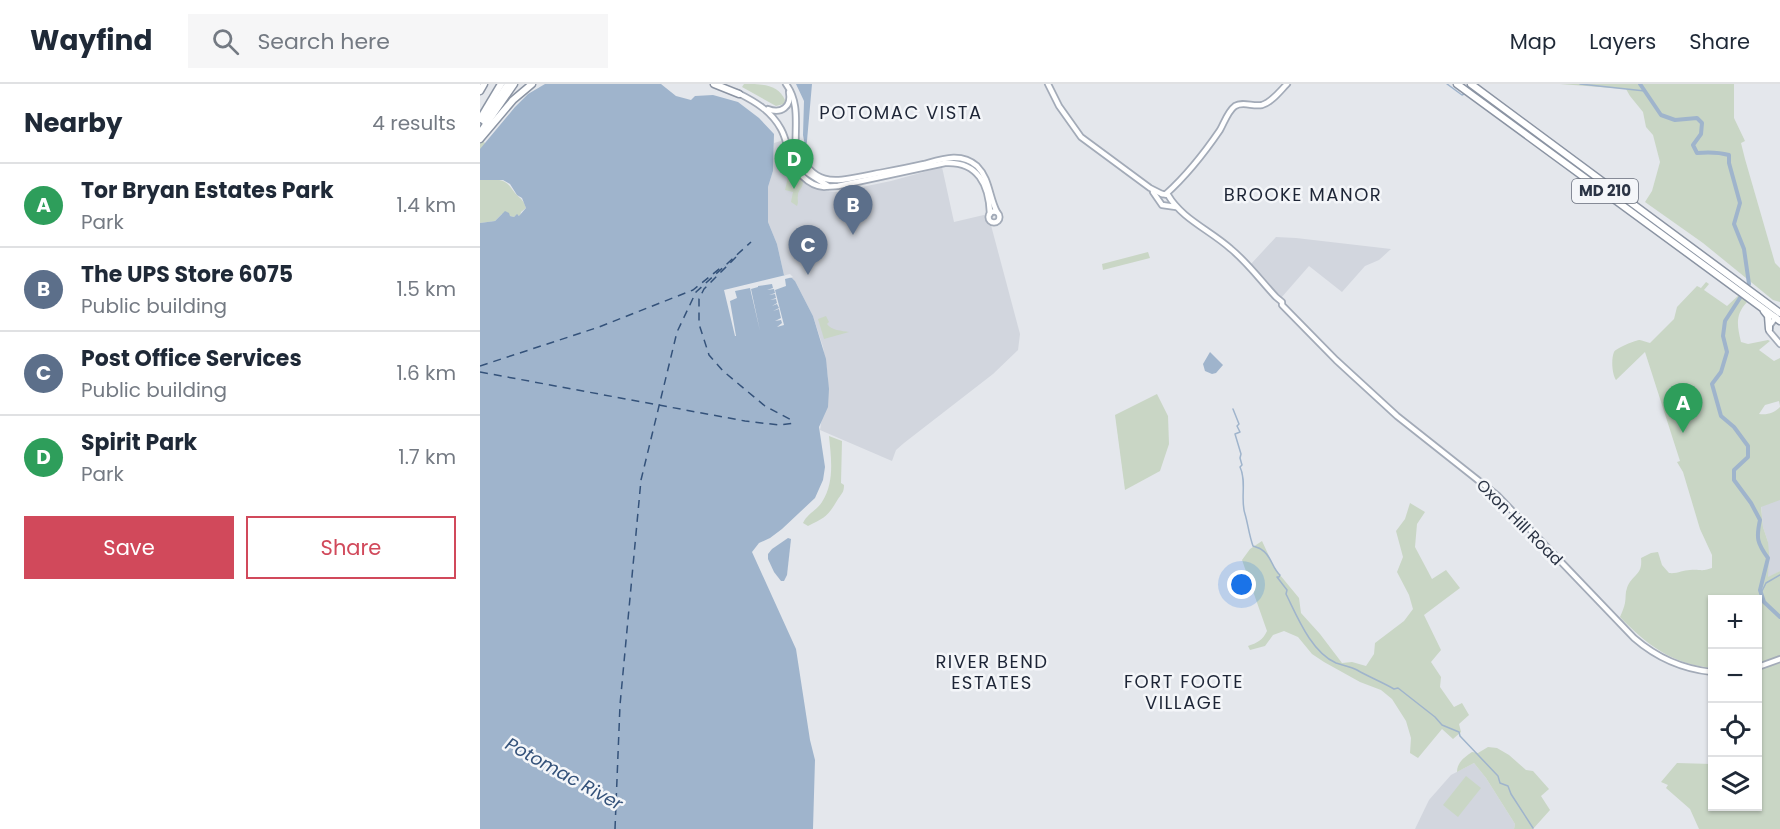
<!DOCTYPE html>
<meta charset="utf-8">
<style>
body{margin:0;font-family:Poppins,sans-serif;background:#f6f6f7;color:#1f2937}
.controls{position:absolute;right:18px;bottom:18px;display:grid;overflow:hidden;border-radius:0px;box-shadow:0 2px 4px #0004}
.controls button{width:54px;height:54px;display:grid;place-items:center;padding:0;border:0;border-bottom:2px solid #e0e1e3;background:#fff;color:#1f2937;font:30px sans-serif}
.you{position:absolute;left:762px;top:501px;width:21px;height:21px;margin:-15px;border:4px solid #fff;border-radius:50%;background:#1a73e8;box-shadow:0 0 0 9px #1a73e833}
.badge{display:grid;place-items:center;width:39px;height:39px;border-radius:50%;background:#d1495b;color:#fff;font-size:20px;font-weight:700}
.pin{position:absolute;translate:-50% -50px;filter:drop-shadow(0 2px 3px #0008)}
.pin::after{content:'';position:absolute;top:32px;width:21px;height:18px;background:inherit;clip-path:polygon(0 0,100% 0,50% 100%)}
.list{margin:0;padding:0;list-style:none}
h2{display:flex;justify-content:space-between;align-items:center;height:78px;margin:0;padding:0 24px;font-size:26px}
h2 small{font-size:20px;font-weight:400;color:#747a83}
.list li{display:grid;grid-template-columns:39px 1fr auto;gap:18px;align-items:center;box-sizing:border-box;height:84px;padding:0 24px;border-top:2px solid #e0e1e3}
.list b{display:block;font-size:22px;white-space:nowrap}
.list p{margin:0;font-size:20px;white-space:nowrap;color:#747a83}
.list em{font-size:20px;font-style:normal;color:#747a83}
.actions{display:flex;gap:12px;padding:18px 24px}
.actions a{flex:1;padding:14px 0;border:2px solid #d1495b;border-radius:0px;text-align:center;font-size:21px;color:#d1495b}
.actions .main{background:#d1495b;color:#fff}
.icon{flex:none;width:33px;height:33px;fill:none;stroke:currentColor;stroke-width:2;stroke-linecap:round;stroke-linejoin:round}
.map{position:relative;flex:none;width:1300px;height:745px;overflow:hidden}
header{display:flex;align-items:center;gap:36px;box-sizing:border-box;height:84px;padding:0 30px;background:#fff;border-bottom:2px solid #e0e1e3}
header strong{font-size:28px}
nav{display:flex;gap:33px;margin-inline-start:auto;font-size:21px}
.search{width:420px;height:54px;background:#f6f6f7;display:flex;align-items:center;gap:15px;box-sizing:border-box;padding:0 21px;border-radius:0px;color:#747a83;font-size:22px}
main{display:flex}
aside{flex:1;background:#fff}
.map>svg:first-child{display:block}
</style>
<header>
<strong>Wayfind</strong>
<div class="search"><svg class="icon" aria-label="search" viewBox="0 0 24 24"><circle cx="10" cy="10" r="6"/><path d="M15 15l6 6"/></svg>Search here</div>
<nav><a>Map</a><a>Layers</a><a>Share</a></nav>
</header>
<main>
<aside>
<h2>Nearby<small>4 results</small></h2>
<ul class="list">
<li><span class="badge" style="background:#2e9e5b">A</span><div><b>Tor Bryan Estates Park</b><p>Park</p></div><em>1.4 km</em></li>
<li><span class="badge" style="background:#5c6f8a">B</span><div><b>The UPS Store 6075</b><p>Public building</p></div><em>1.5 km</em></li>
<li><span class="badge" style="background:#5c6f8a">C</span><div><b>Post Office Services</b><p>Public building</p></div><em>1.6 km</em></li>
<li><span class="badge" style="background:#2e9e5b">D</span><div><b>Spirit Park</b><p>Park</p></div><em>1.7 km</em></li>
</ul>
<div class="actions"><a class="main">Save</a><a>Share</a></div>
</aside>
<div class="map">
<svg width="1300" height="745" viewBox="0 0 1300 745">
<rect width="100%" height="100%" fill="#e4e7ec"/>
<g fill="#d2d6de">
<path d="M 304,56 L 312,85 L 319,94 L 345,107 L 358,108 L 411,97 L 462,83 L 474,138 L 508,130 L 540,250 L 538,266 L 513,290 L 424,359 L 416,366 L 412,377 L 340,346 L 348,293 L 343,263 L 333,232 L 315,197 L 312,194 L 304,191 L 297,160 L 288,138 L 288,103 L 293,87 L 294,59 Z"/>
<path d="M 796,153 L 816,154 L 911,165 L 899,176 L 885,182 L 862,208 L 829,182 L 801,214 L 771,180 Z"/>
<path d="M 1300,413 L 1300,487 L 1288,494 L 1288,458 L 1283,443 L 1281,421 Z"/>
<path d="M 994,679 L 1006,694 L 1035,740 L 1034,745 L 935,745 L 949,716 L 971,691 Z"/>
</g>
<g fill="#c9d6c5">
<path d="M 264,0 C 283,0 298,0 305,16 L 304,20 L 296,22 L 262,3 Z"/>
<path d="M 1080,0 L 1254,0 L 1254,34 L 1265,57 L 1261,59 L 1265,75 L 1295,179 L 1300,184 L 1300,218 L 1293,216 L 1223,159 L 1165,118 L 1172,107 L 1180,78 L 1173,51 L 1166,43 L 1163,28 L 1150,12 L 1146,5 Z"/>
<path d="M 3,57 L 6,60 L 14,95 C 30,97 28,102 38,112 C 42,116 44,117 46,124 L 41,128 L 40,132 L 37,131 L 34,133 L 22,130 L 15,137 L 0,139 L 0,60 Z"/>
<path d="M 313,89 L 323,98 C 323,104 318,106 318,111 C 317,116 319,118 317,122 L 311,118 L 313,108 L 305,106 L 308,93 Z"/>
<path d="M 668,168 L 670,174 L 623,186 L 622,180 Z"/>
<path d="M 1226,198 L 1229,200 L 1224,206 L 1247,222 L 1259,211 L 1267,218 C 1255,231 1257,241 1261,258 L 1268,260 L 1288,256 L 1290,257 L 1279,266 L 1294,277 L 1300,274 L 1300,322 L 1299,317 L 1285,321 L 1279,330 C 1288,331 1294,329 1300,323 L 1300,416 L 1281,423 L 1283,443 L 1288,458 L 1289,469 L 1288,493 L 1300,487 L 1300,572 L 1278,580 L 1278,516 L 1232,516 L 1232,584 C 1192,580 1167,561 1140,533 C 1142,528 1144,524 1145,519 C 1146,514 1145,509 1147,504 C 1152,490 1163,492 1161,474 L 1171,469 L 1178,468 L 1182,481 L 1189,489 C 1197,490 1203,486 1210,486 C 1221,485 1220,488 1232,484 L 1232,471 L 1220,445 L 1203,388 L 1197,378 L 1200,377 L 1165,268 L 1136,296 C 1132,290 1131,275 1134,268 C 1136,264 1156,256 1160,256 C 1161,256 1169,259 1170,259 L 1194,235 L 1197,223 L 1217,202 L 1221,204 Z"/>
<path d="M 346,232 L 349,238 L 347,240 C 351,246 362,247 369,248 L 344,255 L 338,235 Z"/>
<path d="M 677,310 L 688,332 L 689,360 L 680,387 L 645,406 L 635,331 Z"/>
<path d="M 349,352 L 362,357 L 361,399 L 364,401 C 364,408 362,409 358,415 C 348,432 346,433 328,442 L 323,439 C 327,430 337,426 342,418 C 355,398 351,373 349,352 Z"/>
<path d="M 930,419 L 945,428 L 937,440 L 935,463 L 952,495 L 966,486 L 980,504 L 944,531 L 961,566 L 951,578 L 961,593 L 960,603 L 974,623 L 982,619 L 989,631 L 979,640 L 981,648 L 973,655 L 962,645 L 938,674 L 930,669 L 931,654 L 926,637 L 912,615 L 901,606 L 880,598 L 844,578 L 832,570 L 818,553 L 804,547 L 793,551 L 785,562 L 770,566 L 768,562 C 777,559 783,556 787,547 L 762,476 L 770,465 L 782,457 L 795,485 L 819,514 L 821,529 L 840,550 L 862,579 L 872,578 L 886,582 L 894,570 L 895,559 L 924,537 L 933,525 L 929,511 L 917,488 L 923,473 L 916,447 L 925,435 Z"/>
<path d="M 1300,579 L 1300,745 L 1219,745 L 1210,725 L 1186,704 L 1188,701 L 1181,698 L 1197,679 L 1232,680 L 1232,722 L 1278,722 L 1278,586 Z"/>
<path d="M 1008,663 L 1017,664 L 1029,671 L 1046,686 L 1053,687 L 1069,705 L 1061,712 L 1070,726 L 1053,745 L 1034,745 L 1035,740 L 1006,694 L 994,679 L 977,688 C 977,678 985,673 992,668 L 998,669 Z"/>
<path d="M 986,692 L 1001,704 L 978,733 L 963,721 Z"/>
</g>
<g fill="#9fb4cc">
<path d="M 65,0 L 181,0 L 196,12 L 211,16 L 215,12 L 233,11 L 258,18 L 279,34 L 294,50 L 293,87 L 288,103 L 288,138 L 297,160 L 304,191 L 312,194 L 315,197 L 333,232 L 346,275 L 349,305 L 348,323 L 339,343 L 345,383 L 343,396 L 335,414 L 302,445 L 290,454 L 279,459 L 272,468 L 316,565 L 330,656 L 335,676 L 333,745 L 0,745 L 0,139 L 15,137 L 25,127 L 29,129 L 30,132 L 34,133 L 37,130 L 39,132 L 46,124 L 42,114 L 37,111 L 30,100 L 23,96 L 0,96 L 0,65 L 35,23 L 48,10 Z"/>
<path d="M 316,0 L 332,0 L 326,68 L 323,51 L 324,17 Z"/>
<path d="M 730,268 L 743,281 L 736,289 L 732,290 L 725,287 L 723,280 Z"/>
<path d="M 308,454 L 311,455 L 307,491 L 304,497 L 301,497 L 294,488 L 288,475 L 288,470 L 292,465 Z"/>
</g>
<path fill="#e4e7ec" d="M 310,190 L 313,193 L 305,195 L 306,202 L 295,206 L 304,241 L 297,243 L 302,239 L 301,236 L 295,237 L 301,234 L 300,230 L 294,232 L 300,230 L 299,225 L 293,227 L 299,224 L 297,220 L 292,222 L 297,219 L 296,215 L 290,216 L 296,214 L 295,210 L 289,211 L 295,209 L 294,205 L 287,206 L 293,204 L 292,200 L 278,202 L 278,203 L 271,205 L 280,247 L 270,204 L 255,207 L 257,214 L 250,217 L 256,252 L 255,252 L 244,206 Z"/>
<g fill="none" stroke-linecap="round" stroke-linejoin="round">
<g stroke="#9fb4cc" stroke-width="1.5">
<path d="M 967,0 L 982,11 L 986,9"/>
<path d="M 1100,0 L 1165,7"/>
<path d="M 753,325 L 759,340 L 757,342 L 760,348 L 755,350 L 761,370 L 760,374 L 762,381 L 760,383 C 767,397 760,416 765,430 C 768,440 769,451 773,462 C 776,463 780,464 782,466 C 791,471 792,484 800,491 L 799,493 L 797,493 L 807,506 L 806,510 C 817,532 831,568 856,579 C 862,581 872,583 877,586 C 889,593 902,598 914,605 L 918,604 L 955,633 L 962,641 L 979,648 L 980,652 L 1018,692 L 1020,699 L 1028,702 L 1031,710 L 1053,744"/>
<path d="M 1281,509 L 1286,499 L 1300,491"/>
</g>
<path stroke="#9fb4cc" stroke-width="4" d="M 1160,0 L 1181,31 L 1195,36 L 1217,34 L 1222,39 L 1221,50 L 1213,61 L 1217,69 C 1228,68 1238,68 1249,71 L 1249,79 L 1260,119 L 1254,140 L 1264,165 L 1269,200 L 1245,237 L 1243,252 L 1247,268 L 1241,288 L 1232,300 L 1241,332 L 1254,343 L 1268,362 L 1268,373 L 1254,386 L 1254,396 L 1271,419 L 1280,436 C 1276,454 1277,459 1288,474 L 1280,506 L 1284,518 L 1300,533"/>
<g stroke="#34527a" stroke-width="1.5" stroke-dasharray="8 6" stroke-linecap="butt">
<path d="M 256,173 L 224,205 L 219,215 L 219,240 L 229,271 L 243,287 L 285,322 L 315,338"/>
<path d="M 0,282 L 119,243 L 213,206 L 244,181"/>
<path d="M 0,288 L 265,337 L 299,341 L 315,339"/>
<path d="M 135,745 L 140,621 L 161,396 L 197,248 L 216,208 L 271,158"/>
</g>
<defs>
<g id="major">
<path d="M 306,0 C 321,20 314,44 316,67"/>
<path d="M 568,0 L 579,22 L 601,53 L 670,104 L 682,110"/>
<path d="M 258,9 C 276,18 291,27 301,45 C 306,54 307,63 310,72 C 314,86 328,102 344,103 C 348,103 353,102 358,102 L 465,79 C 498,77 509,101 510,130"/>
<path d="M 288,25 C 301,30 312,23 309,8"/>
<path d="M 316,65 C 336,106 356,97 394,90 C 410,87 427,84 444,80 C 462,75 481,68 497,82 C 510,95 509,113 517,128"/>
<path d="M 321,80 L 328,89 L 348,102"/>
<path d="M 673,108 L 682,121 L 696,123"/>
<path d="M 682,110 L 688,111 C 702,135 730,146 751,165 C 768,179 781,197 796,213 L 802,218 L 802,221 L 856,276 L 917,332 L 1018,412 L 1154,554 C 1177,574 1202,585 1232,588"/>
<path d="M 686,110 C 706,92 725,68 740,46 C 744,39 748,27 755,22 C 763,17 773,23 782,21 C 792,18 800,7 807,0"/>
<circle cx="514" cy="133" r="5.5"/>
<path d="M 1296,233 L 1290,241 L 1289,247 L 1300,260"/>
<path d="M 1278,583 L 1300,575"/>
</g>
<g id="highway">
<path d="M 234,0 L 259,10"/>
<path d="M 977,0 L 1300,237"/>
<path d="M 991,0 L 1300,229"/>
<path d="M 0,7 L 4,0"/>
<path d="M 0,35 L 21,0"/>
<path d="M 4,37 L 28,0"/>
<path d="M 0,49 L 34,0"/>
<path d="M 0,55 L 33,16 L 52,0"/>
<path d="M 1284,227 L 1288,232 L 1289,245"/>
</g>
</defs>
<use href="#major" stroke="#a3abb8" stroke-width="8"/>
<use href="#highway" stroke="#8b94a3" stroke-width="9"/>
<use href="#major" stroke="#fff" stroke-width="4.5"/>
<use href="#highway" stroke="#fff" stroke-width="6"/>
</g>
<g text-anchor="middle" stroke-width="5" stroke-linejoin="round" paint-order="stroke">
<rect fill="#f4f6f9" stroke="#676e7b" stroke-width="1.5" x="1092" y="95" width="66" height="24" rx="4.5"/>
<g font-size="15" font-weight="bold" fill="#2b3445">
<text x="1125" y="112">MD 210</text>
</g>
<g font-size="16" fill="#2b3445" stroke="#f4f6f9">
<text transform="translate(1040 438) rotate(45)" y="6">Oxon Hill Road</text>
</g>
<g font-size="18" letter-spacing="1.5" fill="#1d2536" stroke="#f4f6f9">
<text x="421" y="35">POTOMAC VISTA</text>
<text x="823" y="117">BROOKE MANOR</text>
<text x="512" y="584">RIVER BEND<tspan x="512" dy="21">ESTATES</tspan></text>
<text x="704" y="604">FORT FOOTE<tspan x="704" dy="21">VILLAGE</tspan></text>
</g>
<g font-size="18" font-style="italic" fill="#34527a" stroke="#f4f6f9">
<text transform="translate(84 690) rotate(29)" y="6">Potomac River</text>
</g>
</g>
</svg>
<div class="controls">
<button>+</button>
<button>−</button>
<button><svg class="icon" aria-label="locate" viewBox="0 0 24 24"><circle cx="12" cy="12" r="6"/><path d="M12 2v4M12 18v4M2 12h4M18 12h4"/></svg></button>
<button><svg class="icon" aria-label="layers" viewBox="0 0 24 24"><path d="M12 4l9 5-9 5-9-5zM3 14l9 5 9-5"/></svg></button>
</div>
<div class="you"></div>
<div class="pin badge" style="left:1203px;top:349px;background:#2e9e5b">A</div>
<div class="pin badge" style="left:373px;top:151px;background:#5c6f8a">B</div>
<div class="pin badge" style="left:328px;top:191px;background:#5c6f8a">C</div>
<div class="pin badge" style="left:314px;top:105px;background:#2e9e5b">D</div>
</div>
</main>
